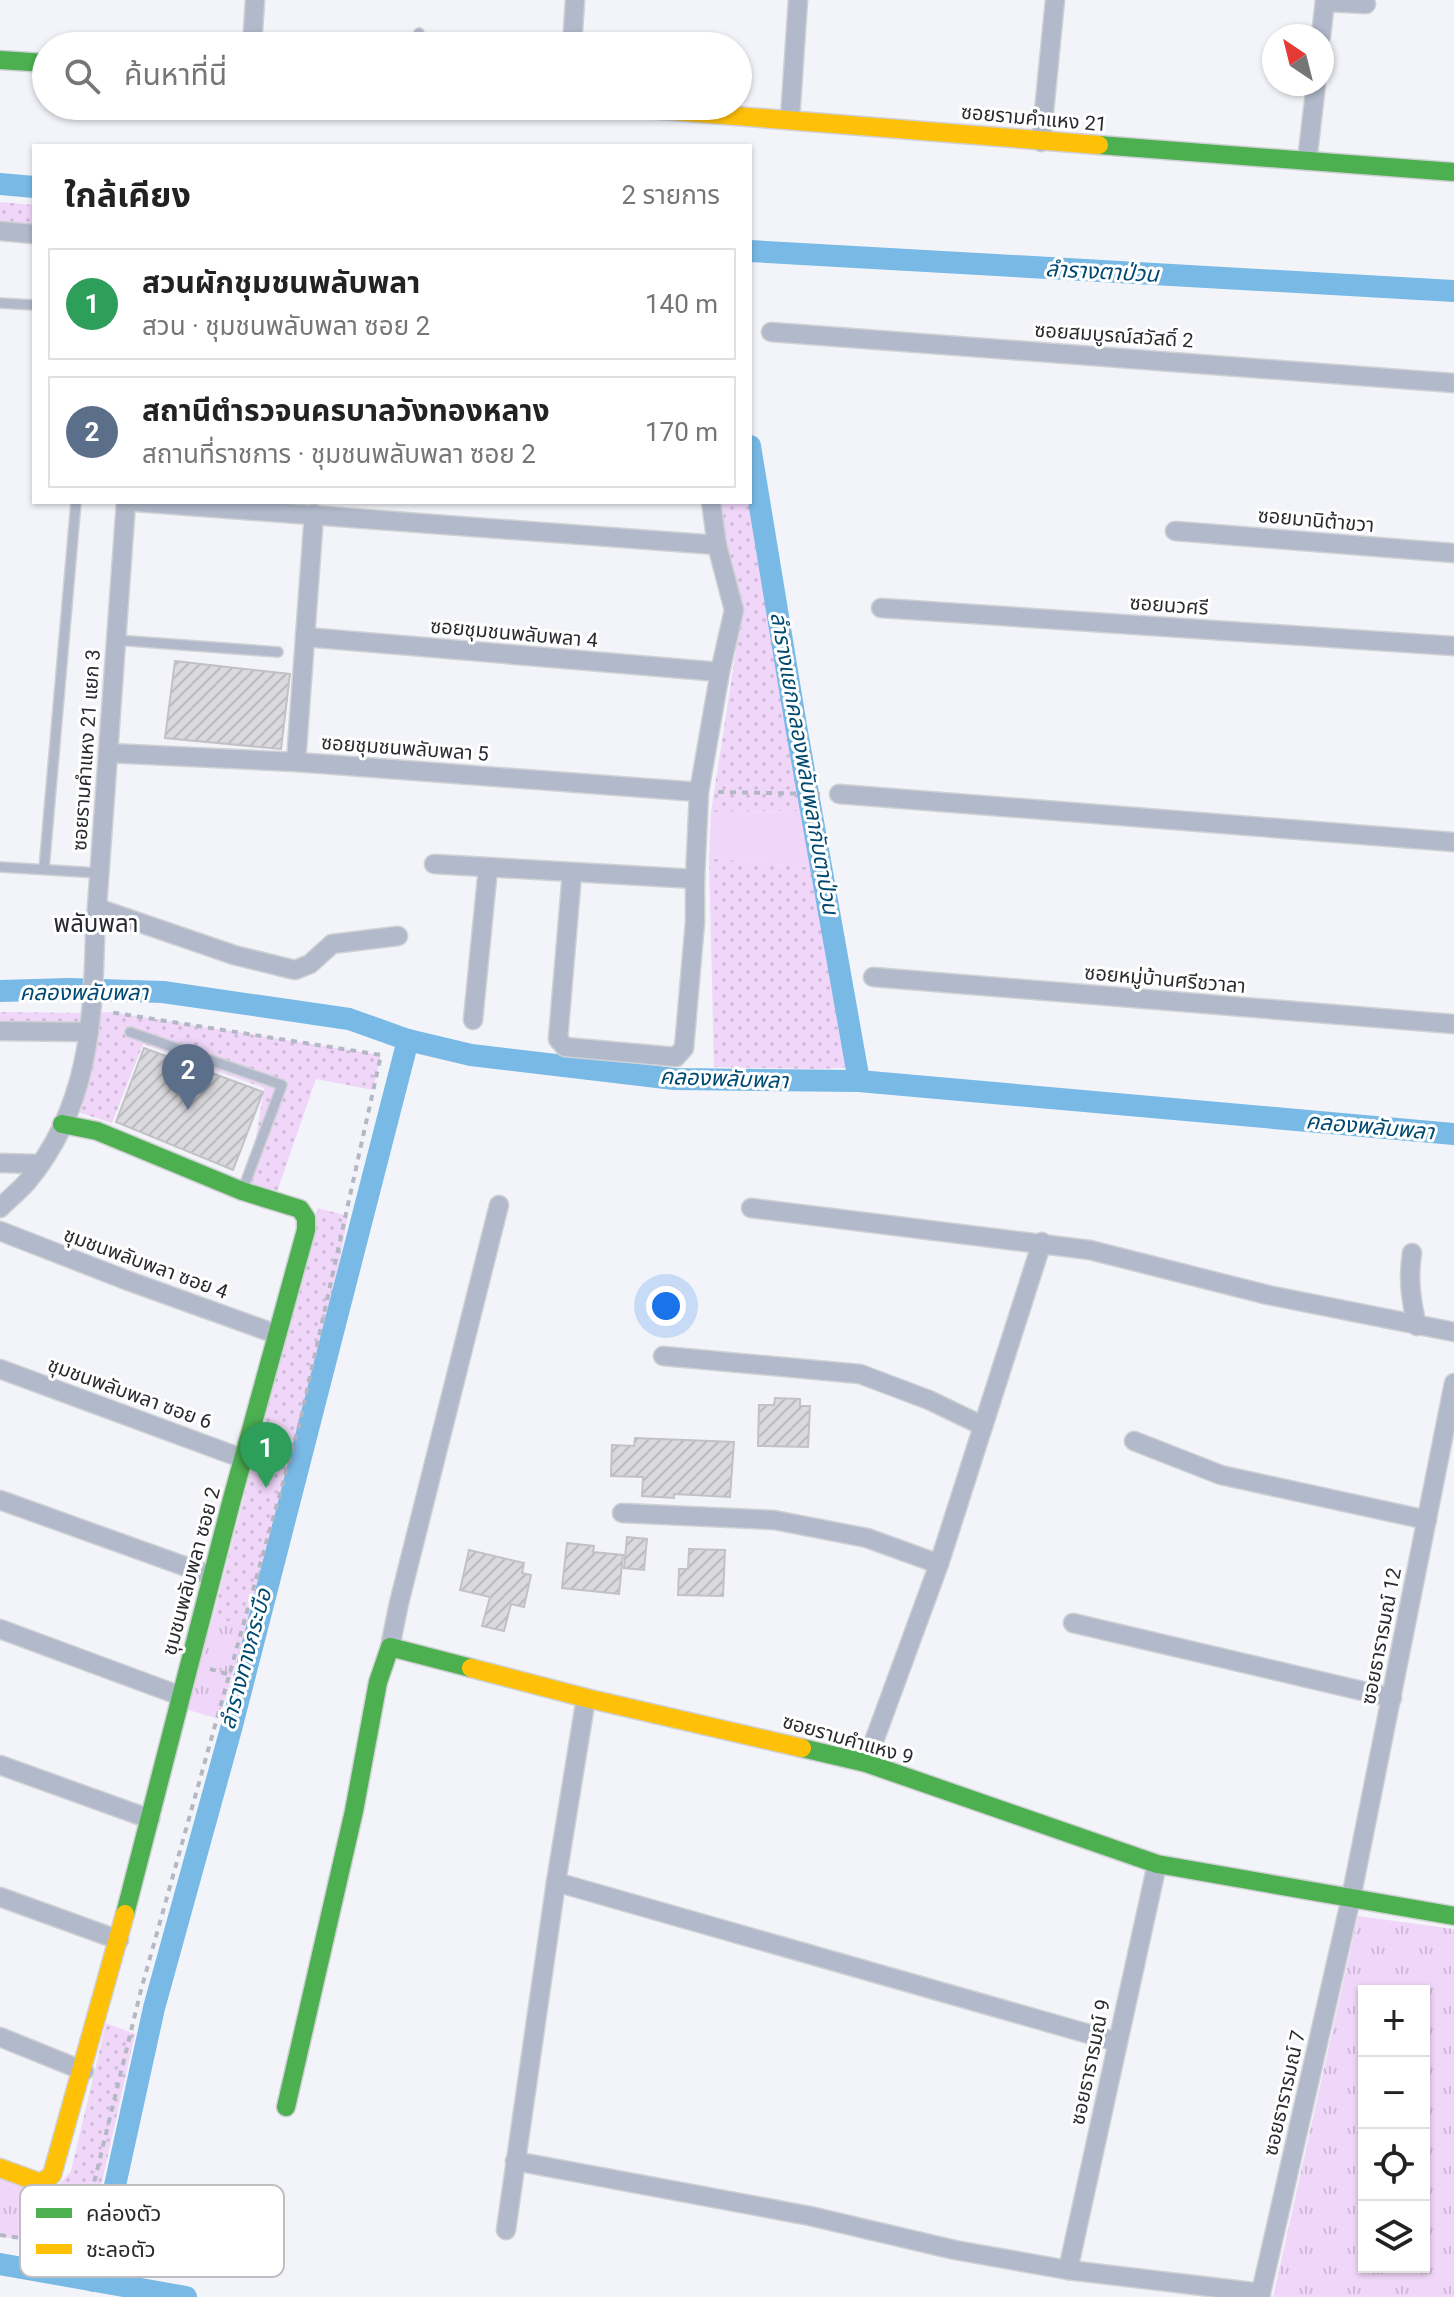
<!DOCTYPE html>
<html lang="th">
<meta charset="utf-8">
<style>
body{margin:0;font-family:Roboto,"Noto Sans Thai",sans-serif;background:#f2f2f2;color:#222}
.controls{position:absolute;right:24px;bottom:24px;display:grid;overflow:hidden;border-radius:0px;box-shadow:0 2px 6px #0004}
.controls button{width:72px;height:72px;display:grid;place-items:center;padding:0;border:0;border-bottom:2px solid #e0e0e0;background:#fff;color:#222;font:40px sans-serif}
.compass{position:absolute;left:1262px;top:24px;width:72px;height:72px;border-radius:50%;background:#fff;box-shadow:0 2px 6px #0004;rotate:325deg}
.you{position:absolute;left:666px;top:1306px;width:28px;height:28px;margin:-20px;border:6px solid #fff;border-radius:50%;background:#1a73e8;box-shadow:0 0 0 12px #1a73e833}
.badge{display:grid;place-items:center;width:52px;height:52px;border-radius:50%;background:#d93025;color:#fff;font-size:26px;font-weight:700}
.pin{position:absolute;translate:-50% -66px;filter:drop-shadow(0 2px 4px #0008)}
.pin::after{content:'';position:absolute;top:42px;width:28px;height:24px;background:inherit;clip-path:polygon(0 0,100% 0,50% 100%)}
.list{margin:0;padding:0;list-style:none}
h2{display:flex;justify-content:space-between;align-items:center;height:104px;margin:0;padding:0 32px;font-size:34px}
h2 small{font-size:26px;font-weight:400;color:#767676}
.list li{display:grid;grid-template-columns:52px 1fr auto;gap:24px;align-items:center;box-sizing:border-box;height:112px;margin:0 16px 16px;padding:0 16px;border:2px solid #e0e0e0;border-radius:0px}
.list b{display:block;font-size:30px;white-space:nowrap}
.list p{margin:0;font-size:26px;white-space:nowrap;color:#767676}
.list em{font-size:26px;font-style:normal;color:#767676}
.icon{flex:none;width:44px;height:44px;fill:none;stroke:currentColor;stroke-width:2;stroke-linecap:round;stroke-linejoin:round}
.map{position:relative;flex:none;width:1454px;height:2297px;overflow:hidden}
.search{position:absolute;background:#fff;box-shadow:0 2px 6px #0004;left:32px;top:32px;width:720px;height:88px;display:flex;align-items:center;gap:20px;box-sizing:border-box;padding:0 28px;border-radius:44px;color:#767676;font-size:30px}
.panel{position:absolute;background:#fff;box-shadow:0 2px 6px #0004;left:32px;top:144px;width:720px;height:360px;border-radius:0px}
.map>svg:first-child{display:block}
</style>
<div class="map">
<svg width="1454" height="2297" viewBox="0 0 1454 2297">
<defs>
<pattern id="grass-tufts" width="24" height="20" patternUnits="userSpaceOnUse" patternTransform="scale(2)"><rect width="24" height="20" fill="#f0d7f9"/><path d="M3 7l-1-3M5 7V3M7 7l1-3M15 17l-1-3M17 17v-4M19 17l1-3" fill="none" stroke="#ceb9d6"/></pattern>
<pattern id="garden-dots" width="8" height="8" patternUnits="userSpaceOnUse" patternTransform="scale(2)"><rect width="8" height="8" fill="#f0d7f9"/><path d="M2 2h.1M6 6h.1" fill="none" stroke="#ceb9d6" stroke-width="1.8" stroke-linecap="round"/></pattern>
<pattern id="building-hatch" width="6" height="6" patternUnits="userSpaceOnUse" patternTransform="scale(2)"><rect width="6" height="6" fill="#dadade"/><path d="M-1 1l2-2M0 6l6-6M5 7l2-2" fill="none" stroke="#bbbbbf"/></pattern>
</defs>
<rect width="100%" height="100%" fill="#f3f4fa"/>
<g fill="url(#grass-tufts)" fill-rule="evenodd">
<path d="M 213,1617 L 247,1627 L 219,1719 L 185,1709 Z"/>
<path d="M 1358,1916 L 1454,1929 L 1454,2297 L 1273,2297 ZM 1364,1991 L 1424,1991 L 1424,2267 L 1364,2267 Z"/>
<path d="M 0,2176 L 36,2189 L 25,2240 L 0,2237 Z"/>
</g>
<g fill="url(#garden-dots)">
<path d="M 0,202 L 34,205 L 34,226 L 0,222 Z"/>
<path d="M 721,502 L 750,502 L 804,811 L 711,812 L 736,650 Z"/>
<path d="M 709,858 L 816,868 L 850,1067 L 821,1069 L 714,1067 Z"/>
<path d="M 0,1012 L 83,1013 L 83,1028 L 0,1028 Z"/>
<path d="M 111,1012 L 381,1055 L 373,1090 L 316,1079 L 277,1192 L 248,1186 L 264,1088 L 143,1044 L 112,1123 L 78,1112 L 78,1103 L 97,1013 Z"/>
<path d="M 318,1208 L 348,1216 L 321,1359 L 247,1627 L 213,1617 Z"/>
<path d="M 106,2023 L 135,2034 L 87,2249 L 25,2240 L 36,2189 L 56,2188 L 71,2171 Z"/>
</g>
<path fill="#f0d7f9" d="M 804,811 L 816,868 L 709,858 L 711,812 Z"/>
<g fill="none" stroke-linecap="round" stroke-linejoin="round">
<g stroke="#78b9e5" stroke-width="22">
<path d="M 0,184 L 34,187"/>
<path d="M 750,251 L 1454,291"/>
<path d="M 750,446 L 796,726 L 859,1081"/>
<path d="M 0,991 L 69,989 L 163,992 L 349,1019 L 408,1040 L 471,1055 L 674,1079 L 859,1081 L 1454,1134"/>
<path d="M 0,2264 L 186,2297"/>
<path d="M 94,2281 L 154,2008 L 231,1729 L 408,1040"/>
</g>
</g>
<g fill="url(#building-hatch)" stroke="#c2c1c6" stroke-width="2">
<path d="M 175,661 L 290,674 L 281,749 L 165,738 Z"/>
<path d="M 144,1048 L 263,1092 L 233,1170 L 116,1122 Z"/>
<path d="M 775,1398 L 800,1399 L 800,1406 L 810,1406 L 808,1447 L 758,1446 L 759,1405 L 774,1405 Z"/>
<path d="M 635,1438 L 734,1442 L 730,1497 L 674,1494 L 674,1498 L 642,1496 L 643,1477 L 611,1476 L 612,1445 L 634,1446 Z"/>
<path d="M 627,1537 L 647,1539 L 644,1570 L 624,1568 Z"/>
<path d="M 567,1543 L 594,1546 L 593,1552 L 623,1555 L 619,1594 L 562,1588 Z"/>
<path d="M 689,1549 L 725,1550 L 723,1596 L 678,1595 L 679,1569 L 688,1569 Z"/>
<path d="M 469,1550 L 524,1563 L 522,1573 L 531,1575 L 524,1607 L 511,1604 L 504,1631 L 482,1626 L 490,1597 L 460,1590 Z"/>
</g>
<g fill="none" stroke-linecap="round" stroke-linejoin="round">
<defs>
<g id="lane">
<path d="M 419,33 L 422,46"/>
<path d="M 0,303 L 34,305"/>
<path d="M 116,640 L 278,652"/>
<path d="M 0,867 L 99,873"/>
<path d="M 44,869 L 76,502"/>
<path d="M 130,1032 L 282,1085 L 243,1189"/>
</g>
<g id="street">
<path d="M 1325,2 L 1366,4"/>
<path d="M 1321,36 L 1325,0"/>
<path d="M 252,46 L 255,0"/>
<path d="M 572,46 L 575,0"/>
<path d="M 790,119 L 798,0"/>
<path d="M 1041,142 L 1055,0"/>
<path d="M 1307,161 L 1316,84"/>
<path d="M 0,231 L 34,234"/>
<path d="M 771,332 L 1454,383"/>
<path d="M 136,502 L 717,545"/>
<path d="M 1175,531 L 1454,553"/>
<path d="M 881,608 L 1454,646"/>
<path d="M 305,637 L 720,672"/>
<path d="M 108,753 L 296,762 L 699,792"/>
<path d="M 296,762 L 314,514"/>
<path d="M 839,794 L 1454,842"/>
<path d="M 434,864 L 695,879 L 699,792 L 720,672 L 734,610 L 717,545 L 711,502"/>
<path d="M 572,873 L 558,1039 L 565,1047 L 676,1057 L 684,1048 L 695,922 L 695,879"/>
<path d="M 97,908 L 234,955 L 295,970 L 310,964 L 332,944 L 398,936"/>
<path d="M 873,977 L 1454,1024"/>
<path d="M 473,1020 L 488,868"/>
<path d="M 0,1031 L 89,1032"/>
<path d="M 0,1163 L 40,1164"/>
<path d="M 0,1208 C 9,1199 19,1191 27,1182 C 88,1109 93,1024 95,935 L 126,502"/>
<path d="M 751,1208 L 1090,1250 L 1268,1295 L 1454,1332"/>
<path d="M 0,1231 L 126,1280 L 276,1334"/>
<path d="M 1412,1253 C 1408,1280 1411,1300 1417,1326"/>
<path d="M 663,1356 L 860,1374 L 929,1400 L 983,1426"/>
<path d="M 0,1369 L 244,1459"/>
<path d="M 1134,1441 L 1221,1475 L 1427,1520"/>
<path d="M 0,1500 L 212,1576"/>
<path d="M 622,1513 L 774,1520 L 867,1538 L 939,1564"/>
<path d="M 1073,1623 L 1392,1698"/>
<path d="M 0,1629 L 181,1696"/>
<path d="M 390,1647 L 399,1603 L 499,1205"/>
<path d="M 866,1763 L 939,1564 L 1042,1242"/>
<path d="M 0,1765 L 150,1819"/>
<path d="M 556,1882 L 1117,2042"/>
<path d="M 0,1897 L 119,1940"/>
<path d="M 0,2037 L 84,2071"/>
<path d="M 515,2161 L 810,2216 L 955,2250 L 1068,2270 L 1261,2293"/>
<path d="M 506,2230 L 556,1882 L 586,1698"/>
<path d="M 1068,2270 L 1157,1864"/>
<path d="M 1260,2297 L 1351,1898 L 1454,1383"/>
</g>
<g id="fast">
<path d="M 0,60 L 46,63"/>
<path d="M 1099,145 L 1454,172"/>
<path d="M 62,1124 L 97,1131 L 242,1191 L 300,1209 L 306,1218 L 306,1230 L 232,1499 L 125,1914"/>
<path d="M 802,1748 L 866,1763 L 1157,1864 L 1454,1916"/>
<path d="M 286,2107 L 354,1811 L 378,1682 L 390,1647 L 471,1668"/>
</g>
<g id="slow">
<path d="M 610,106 L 1099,145"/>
<path d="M 471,1668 L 586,1698 L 802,1748"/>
<path d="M 0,2168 L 41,2183 L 52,2175 L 125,1914"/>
</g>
</defs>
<use href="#lane" stroke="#d0d1d5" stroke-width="12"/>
<use href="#street" stroke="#d0d1d5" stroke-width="21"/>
<use href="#fast" stroke="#d0d1d5" stroke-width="21"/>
<use href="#slow" stroke="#d0d1d5" stroke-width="21"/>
<g stroke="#b3b8c4" stroke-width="4" stroke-dasharray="6 6" stroke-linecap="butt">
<path d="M 718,792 L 821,794"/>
<path d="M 210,1669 L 227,1674"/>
<path d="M 0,2235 L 76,2246 L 81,2236 L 141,1990 L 300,1422 L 381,1055 L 109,1012"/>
</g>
<use href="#lane" stroke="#b1b9ca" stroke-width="9"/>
<use href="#street" stroke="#b1b9ca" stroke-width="18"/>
<use href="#fast" stroke="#4caf50" stroke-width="18"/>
<use href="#slow" stroke="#ffc107" stroke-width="18"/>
</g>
<g text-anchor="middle" stroke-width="6" stroke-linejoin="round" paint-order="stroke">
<g font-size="20" fill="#2a2b2f" stroke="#fff">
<text transform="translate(1034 118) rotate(5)" y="7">ซอยรามคำแหง 21</text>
<text transform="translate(1114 335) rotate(4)" y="7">ซอยสมบูรณ์สวัสดิ์ 2</text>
<text transform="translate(1316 520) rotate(5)" y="7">ซอยมานิต้าขวา</text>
<text transform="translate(1169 605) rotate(4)" y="7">ซอยนวศรี</text>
<text transform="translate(514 633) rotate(5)" y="7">ซอยชุมชนพลับพลา 4</text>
<text transform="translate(405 748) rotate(4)" y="7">ซอยชุมชนพลับพลา 5</text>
<text transform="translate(86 750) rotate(-86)" y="7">ซอยรามคำแหง 21 แยก 3</text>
<text transform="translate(1165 979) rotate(5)" y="7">ซอยหมู่บ้านศรีชวาลา</text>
<text transform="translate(146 1263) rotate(20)" y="7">ชุมชนพลับพลา ซอย 4</text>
<text transform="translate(130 1393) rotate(20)" y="7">ชุมชนพลับพลา ซอย 6</text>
<text transform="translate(191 1571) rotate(-75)" y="7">ชุมชนพลับพลา ซอย 2</text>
<text transform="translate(1381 1636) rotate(-79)" y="7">ซอยธารารมณ์ 12</text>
<text transform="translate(848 1739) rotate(16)" y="7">ซอยรามคำแหง 9</text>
<text transform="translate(1090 2062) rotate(-78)" y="7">ซอยธารารมณ์ 9</text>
<text transform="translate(1284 2093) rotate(-77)" y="7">ซอยธารารมณ์ 7</text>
</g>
<g font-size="22" font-style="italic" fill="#004a72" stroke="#fff">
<text transform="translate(1102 271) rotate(3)" y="8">ลำรางตาป่วน</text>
<text transform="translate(805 763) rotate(80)" y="8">ลำรางแยกคลองพลับพลากับตาป่วน</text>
<text x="84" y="1000">คลองพลับพลา</text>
<text transform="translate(724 1078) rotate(2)" y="8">คลองพลับพลา</text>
<text transform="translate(1370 1126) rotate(5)" y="8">คลองพลับพลา</text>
<text transform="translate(245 1659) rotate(-75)" y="8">ลำรางทางกระบือ</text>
</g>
<g font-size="24" fill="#272831" stroke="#fff">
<text x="96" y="932">พลับพลา</text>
</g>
</g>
<rect x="20" y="2185" width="264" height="92" rx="12" fill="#fff" stroke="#bfbfc1" stroke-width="2"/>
<rect x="36" y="2208" width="36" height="10" fill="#4caf50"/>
<rect x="36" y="2244" width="36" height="10" fill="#ffc107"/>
<g font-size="22" fill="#2a2b2f">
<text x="86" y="2221">คล่องตัว</text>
<text x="86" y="2257">ชะลอตัว</text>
</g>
</svg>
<div class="controls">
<button>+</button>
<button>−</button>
<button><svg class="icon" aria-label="locate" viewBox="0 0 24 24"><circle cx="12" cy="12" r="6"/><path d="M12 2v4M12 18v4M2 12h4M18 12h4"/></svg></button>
<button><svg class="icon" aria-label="layers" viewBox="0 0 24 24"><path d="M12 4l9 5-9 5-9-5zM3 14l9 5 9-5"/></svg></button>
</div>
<svg class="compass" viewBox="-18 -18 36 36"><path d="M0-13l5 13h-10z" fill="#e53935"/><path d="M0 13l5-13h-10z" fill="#767676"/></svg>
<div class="you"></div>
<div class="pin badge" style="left:266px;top:1488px;background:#2e9e5b">1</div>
<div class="pin badge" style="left:188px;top:1110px;background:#5c6f8a">2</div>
<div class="search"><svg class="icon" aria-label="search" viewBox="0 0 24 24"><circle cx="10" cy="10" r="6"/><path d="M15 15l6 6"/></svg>ค้นหาที่นี่</div>
<section class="panel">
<h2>ใกล้เคียง<small>2 รายการ</small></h2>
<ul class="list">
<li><span class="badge" style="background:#2e9e5b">1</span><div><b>สวนผักชุมชนพลับพลา</b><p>สวน · ชุมชนพลับพลา ซอย 2</p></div><em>140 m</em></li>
<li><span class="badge" style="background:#5c6f8a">2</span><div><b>สถานีตำรวจนครบาลวังทองหลาง</b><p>สถานที่ราชการ · ชุมชนพลับพลา ซอย 2</p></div><em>170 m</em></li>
</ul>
</section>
</div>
